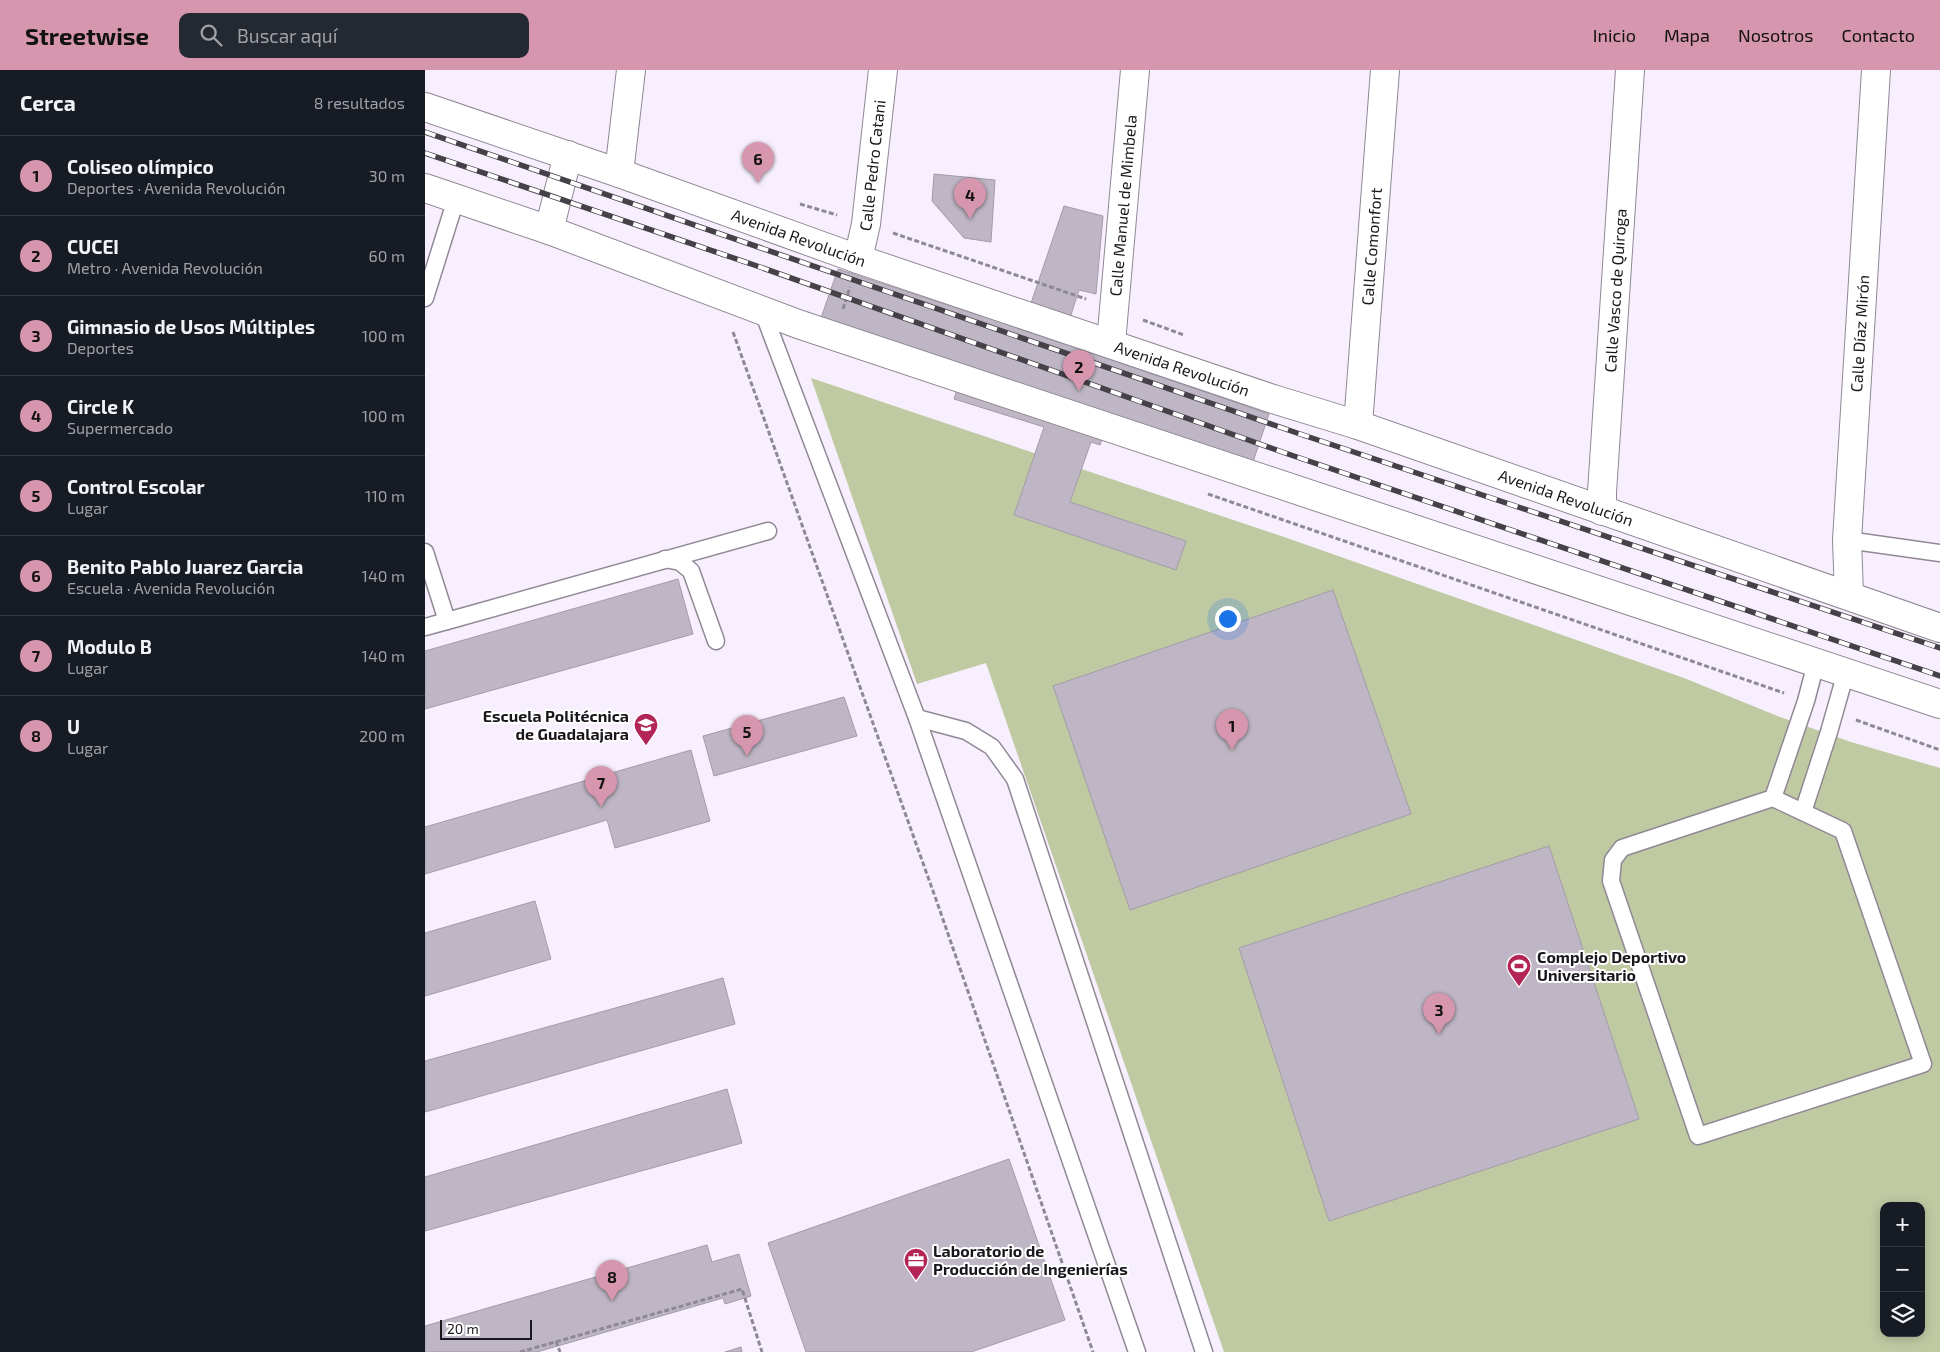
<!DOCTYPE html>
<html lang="es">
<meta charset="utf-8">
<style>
body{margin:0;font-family:"Exo 2",sans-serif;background:#242831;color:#f1f3f6}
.controls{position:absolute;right:15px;bottom:15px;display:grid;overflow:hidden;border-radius:10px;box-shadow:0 2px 12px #0003}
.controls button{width:45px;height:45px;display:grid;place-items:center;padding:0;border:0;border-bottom:1px solid #363941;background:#171b24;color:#f1f3f6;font:25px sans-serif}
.scale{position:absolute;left:15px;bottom:12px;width:92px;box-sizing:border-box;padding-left:5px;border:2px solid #1a171c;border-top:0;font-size:14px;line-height:18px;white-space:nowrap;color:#1a171c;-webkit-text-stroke:4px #fff;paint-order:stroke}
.you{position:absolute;left:802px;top:548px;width:18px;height:18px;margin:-12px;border:4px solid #fff;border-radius:50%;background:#1a73e8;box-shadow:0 0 0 8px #1a73e833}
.badge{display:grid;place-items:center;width:32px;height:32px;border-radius:50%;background:#d696ae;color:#111;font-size:16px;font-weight:700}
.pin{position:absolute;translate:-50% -41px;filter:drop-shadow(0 1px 2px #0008)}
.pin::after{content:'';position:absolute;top:26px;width:18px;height:15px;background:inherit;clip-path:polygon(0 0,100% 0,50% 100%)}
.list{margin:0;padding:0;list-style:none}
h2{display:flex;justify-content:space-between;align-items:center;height:65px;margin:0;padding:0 20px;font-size:21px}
h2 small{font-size:16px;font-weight:400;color:#9ea1a6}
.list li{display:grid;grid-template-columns:32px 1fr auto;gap:15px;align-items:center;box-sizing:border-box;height:80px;padding:0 20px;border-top:1px solid #363941}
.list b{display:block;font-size:19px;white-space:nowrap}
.list p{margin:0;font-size:16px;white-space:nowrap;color:#9ea1a6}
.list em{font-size:16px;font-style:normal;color:#9ea1a6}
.icon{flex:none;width:28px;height:28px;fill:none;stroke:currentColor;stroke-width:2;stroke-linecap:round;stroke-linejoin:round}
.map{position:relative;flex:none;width:1515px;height:1282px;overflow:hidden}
header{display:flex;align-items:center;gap:30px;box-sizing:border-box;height:70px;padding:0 25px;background:#d696ae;color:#111}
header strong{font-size:24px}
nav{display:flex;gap:28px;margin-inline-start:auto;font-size:18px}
.search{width:350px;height:45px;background:#242831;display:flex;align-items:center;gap:12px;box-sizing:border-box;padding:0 18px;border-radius:10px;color:#9ea1a6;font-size:19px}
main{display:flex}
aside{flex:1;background:#171b24}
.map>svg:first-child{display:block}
</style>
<header>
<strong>Streetwise</strong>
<div class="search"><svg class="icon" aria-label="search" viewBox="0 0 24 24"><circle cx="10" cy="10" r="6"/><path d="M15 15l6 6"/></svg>Buscar aquí</div>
<nav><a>Inicio</a><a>Mapa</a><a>Nosotros</a><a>Contacto</a></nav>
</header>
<main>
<aside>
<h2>Cerca<small>8 resultados</small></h2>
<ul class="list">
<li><span class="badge">1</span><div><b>Coliseo olímpico</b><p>Deportes · Avenida Revolución</p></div><em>30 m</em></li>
<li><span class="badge">2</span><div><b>CUCEI</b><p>Metro · Avenida Revolución</p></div><em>60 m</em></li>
<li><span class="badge">3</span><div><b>Gimnasio de Usos Múltiples</b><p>Deportes</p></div><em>100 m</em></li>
<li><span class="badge">4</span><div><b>Circle K</b><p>Supermercado</p></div><em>100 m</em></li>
<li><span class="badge">5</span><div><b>Control Escolar</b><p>Lugar</p></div><em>110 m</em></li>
<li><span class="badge">6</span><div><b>Benito Pablo Juarez Garcia</b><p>Escuela · Avenida Revolución</p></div><em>140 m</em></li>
<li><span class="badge">7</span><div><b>Modulo B</b><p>Lugar</p></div><em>140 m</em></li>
<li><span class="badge">8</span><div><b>U</b><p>Lugar</p></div><em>200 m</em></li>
</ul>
</aside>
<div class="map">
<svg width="1515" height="1282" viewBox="0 0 1515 1282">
<rect width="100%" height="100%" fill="#f7effd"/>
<path fill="#bfcaa3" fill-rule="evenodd" d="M 386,308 L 862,468 L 1259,608 L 1355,647 L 1426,672 L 1515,698 L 1515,1282 L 799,1282 L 561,593 L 492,614 ZM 1459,1136 L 1496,1136 L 1496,1263 L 1459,1263 Z"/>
<g fill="#beb6c4" stroke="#a39ba8">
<path d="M 509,104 L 570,110 L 566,172 L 539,168 L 507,131 Z"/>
<path d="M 639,136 L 678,146 L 671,224 L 654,220 L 644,251 L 708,272 L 701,295 L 844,344 L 822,410 L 679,361 L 675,375 L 666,372 L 645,432 L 761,471 L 751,500 L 589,445 L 619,357 L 529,329 L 534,313 L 390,265 L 413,199 L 556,246 L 563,225 L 604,239 Z"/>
<path d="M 253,509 L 268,564 L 0,639 L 0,581 Z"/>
<path d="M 908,520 L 986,744 L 705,840 L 628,616 Z"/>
<path d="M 419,627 L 432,666 L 289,706 L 278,666 Z"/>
<path d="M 266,680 L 285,751 L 190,778 L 182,750 L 0,804 L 0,757 Z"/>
<path d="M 1124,776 L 1214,1049 L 904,1151 L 814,878 Z"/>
<path d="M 110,831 L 126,889 L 0,926 L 0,863 Z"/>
<path d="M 298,908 L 310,954 L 0,1042 L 0,991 Z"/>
<path d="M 302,1019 L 317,1073 L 0,1161 L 0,1107 Z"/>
<path d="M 584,1089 L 640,1250 L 546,1282 L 381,1282 L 343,1173 Z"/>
<path d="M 282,1175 L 287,1192 L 314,1184 L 326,1226 L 300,1234 L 298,1228 L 112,1282 L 0,1282 L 0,1256 Z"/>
<path d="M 316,1277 L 317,1282 L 300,1282 Z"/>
</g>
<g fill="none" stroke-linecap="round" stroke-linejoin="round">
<defs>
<g id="service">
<path d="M 0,228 L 31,129"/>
<path d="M 338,242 L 492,648 L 712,1282"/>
<path d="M 1422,470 L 1515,483"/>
<path d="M 0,482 L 22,551 L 0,557"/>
<path d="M 240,489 L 255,492 L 266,501 L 291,571"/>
<path d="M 22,551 L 343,461"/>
<path d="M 492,648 L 541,661 L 567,677 L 590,709 L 779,1282"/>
<path d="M 1348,728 L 1418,761 L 1498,994 L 1273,1066 L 1186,811 L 1188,790 L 1197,778 Z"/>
<path d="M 1348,728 L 1381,631 L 1391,593"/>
<path d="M 1378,742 L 1404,662 L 1421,602"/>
</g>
<g id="minor">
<path d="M 194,103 L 206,0"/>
<path id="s1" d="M 433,189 L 441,154 L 458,0"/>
<path id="s2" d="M 686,273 L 710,0"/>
<path id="s3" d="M 933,355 L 960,0"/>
<path id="s4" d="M 1177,441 L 1177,422 L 1205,0"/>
<path id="s5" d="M 1424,525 L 1422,470 L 1451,0"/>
</g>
<g id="primary">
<path id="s6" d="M 0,37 L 194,103 L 433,189 L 848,329 L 933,355 L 1515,558"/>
<path d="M 0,118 L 124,160 L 373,254 L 1515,634"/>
<path d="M 124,160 L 143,85"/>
</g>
</defs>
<use href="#service" stroke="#908895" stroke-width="19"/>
<use href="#minor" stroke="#908895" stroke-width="30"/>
<use href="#primary" stroke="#908895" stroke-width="30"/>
<g stroke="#8e8892" stroke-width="3" stroke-dasharray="5 2.5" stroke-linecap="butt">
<path d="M 375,134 L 412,145"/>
<path d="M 468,163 L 661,229"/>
<path d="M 418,239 L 425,217"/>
<path d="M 718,250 L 759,265"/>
<path d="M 308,262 L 513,835 L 668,1282"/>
<path d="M 783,424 L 1359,623"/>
<path d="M 1431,650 L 1515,680"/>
<path d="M 131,1271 L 135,1282"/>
<path d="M 95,1282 L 317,1219 L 337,1282"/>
</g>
<use href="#service" stroke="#fff" stroke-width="16"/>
<use href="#minor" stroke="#fff" stroke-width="28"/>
<use href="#primary" stroke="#fff" stroke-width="28"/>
<defs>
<g id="rail">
<path d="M 0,62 L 872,363 L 1515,578"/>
<path d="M 0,83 L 335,197 L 863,384 L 1515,606"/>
</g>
</defs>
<use href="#rail" stroke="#454148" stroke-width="5.5"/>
<use href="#rail" stroke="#fff" stroke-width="4" stroke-dasharray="11" stroke-linecap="butt"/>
</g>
<defs>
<symbol id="university-pin" viewBox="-11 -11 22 30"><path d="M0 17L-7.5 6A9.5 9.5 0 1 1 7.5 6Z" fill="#b42557" stroke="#fff"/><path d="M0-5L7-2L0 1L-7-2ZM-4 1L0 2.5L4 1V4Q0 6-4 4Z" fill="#fff"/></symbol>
<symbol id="stadium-pin" viewBox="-11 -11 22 30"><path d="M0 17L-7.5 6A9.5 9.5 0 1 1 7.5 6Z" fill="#b42557" stroke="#fff"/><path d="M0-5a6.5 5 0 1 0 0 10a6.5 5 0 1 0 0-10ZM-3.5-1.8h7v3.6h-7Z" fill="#fff"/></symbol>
<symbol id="office-pin" viewBox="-11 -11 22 30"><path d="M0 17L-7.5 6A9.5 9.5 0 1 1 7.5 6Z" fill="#b42557" stroke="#fff"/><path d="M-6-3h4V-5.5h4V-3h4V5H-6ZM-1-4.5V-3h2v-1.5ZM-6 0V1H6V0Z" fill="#fff"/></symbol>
</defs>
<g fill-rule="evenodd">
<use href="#university-pin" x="207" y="641" width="28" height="38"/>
<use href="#stadium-pin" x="1080" y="882" width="28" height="38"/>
<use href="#office-pin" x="477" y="1176" width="28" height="38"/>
</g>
<g text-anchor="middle" stroke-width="4" stroke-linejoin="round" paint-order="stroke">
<g font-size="16" fill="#1a171c" stroke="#fff">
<text dy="6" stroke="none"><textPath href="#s1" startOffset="95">Calle Pedro Catani</textPath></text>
<text dy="6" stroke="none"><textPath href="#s2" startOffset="138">Calle Manuel de Mimbela</textPath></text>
<text dy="6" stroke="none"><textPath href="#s6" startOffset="396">Avenida Revolución</textPath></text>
<text dy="6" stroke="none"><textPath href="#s3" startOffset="179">Calle Comonfort</textPath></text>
<text dy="6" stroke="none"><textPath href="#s4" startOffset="221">Calle Vasco de Quiroga</textPath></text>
<text dy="6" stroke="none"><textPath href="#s5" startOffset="262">Calle Díaz Mirón</textPath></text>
<text dy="6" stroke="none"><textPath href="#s6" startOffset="801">Avenida Revolución</textPath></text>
<text dy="6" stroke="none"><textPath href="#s6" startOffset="1206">Avenida Revolución</textPath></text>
</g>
<g font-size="16" font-weight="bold" fill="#1a171c" stroke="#fff" text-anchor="start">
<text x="204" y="652" text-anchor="end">Escuela Politécnica<tspan x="204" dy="18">de Guadalajara</tspan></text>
<text x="1112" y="893">Complejo Deportivo<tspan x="1112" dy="18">Universitario</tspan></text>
<text x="508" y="1187">Laboratorio de<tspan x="508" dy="18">Producción de Ingenierías</tspan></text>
</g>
</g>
</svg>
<div class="controls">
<button>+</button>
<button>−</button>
<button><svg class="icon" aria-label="layers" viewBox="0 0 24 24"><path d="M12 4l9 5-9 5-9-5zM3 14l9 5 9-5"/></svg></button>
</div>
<div class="scale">20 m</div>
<div class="you"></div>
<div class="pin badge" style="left:807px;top:680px">1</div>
<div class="pin badge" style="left:654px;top:321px">2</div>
<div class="pin badge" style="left:1014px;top:964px">3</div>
<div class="pin badge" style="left:545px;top:149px">4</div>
<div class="pin badge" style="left:322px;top:686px">5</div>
<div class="pin badge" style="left:333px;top:113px">6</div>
<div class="pin badge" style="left:176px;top:737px">7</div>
<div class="pin badge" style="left:187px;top:1231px">8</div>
</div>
</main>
